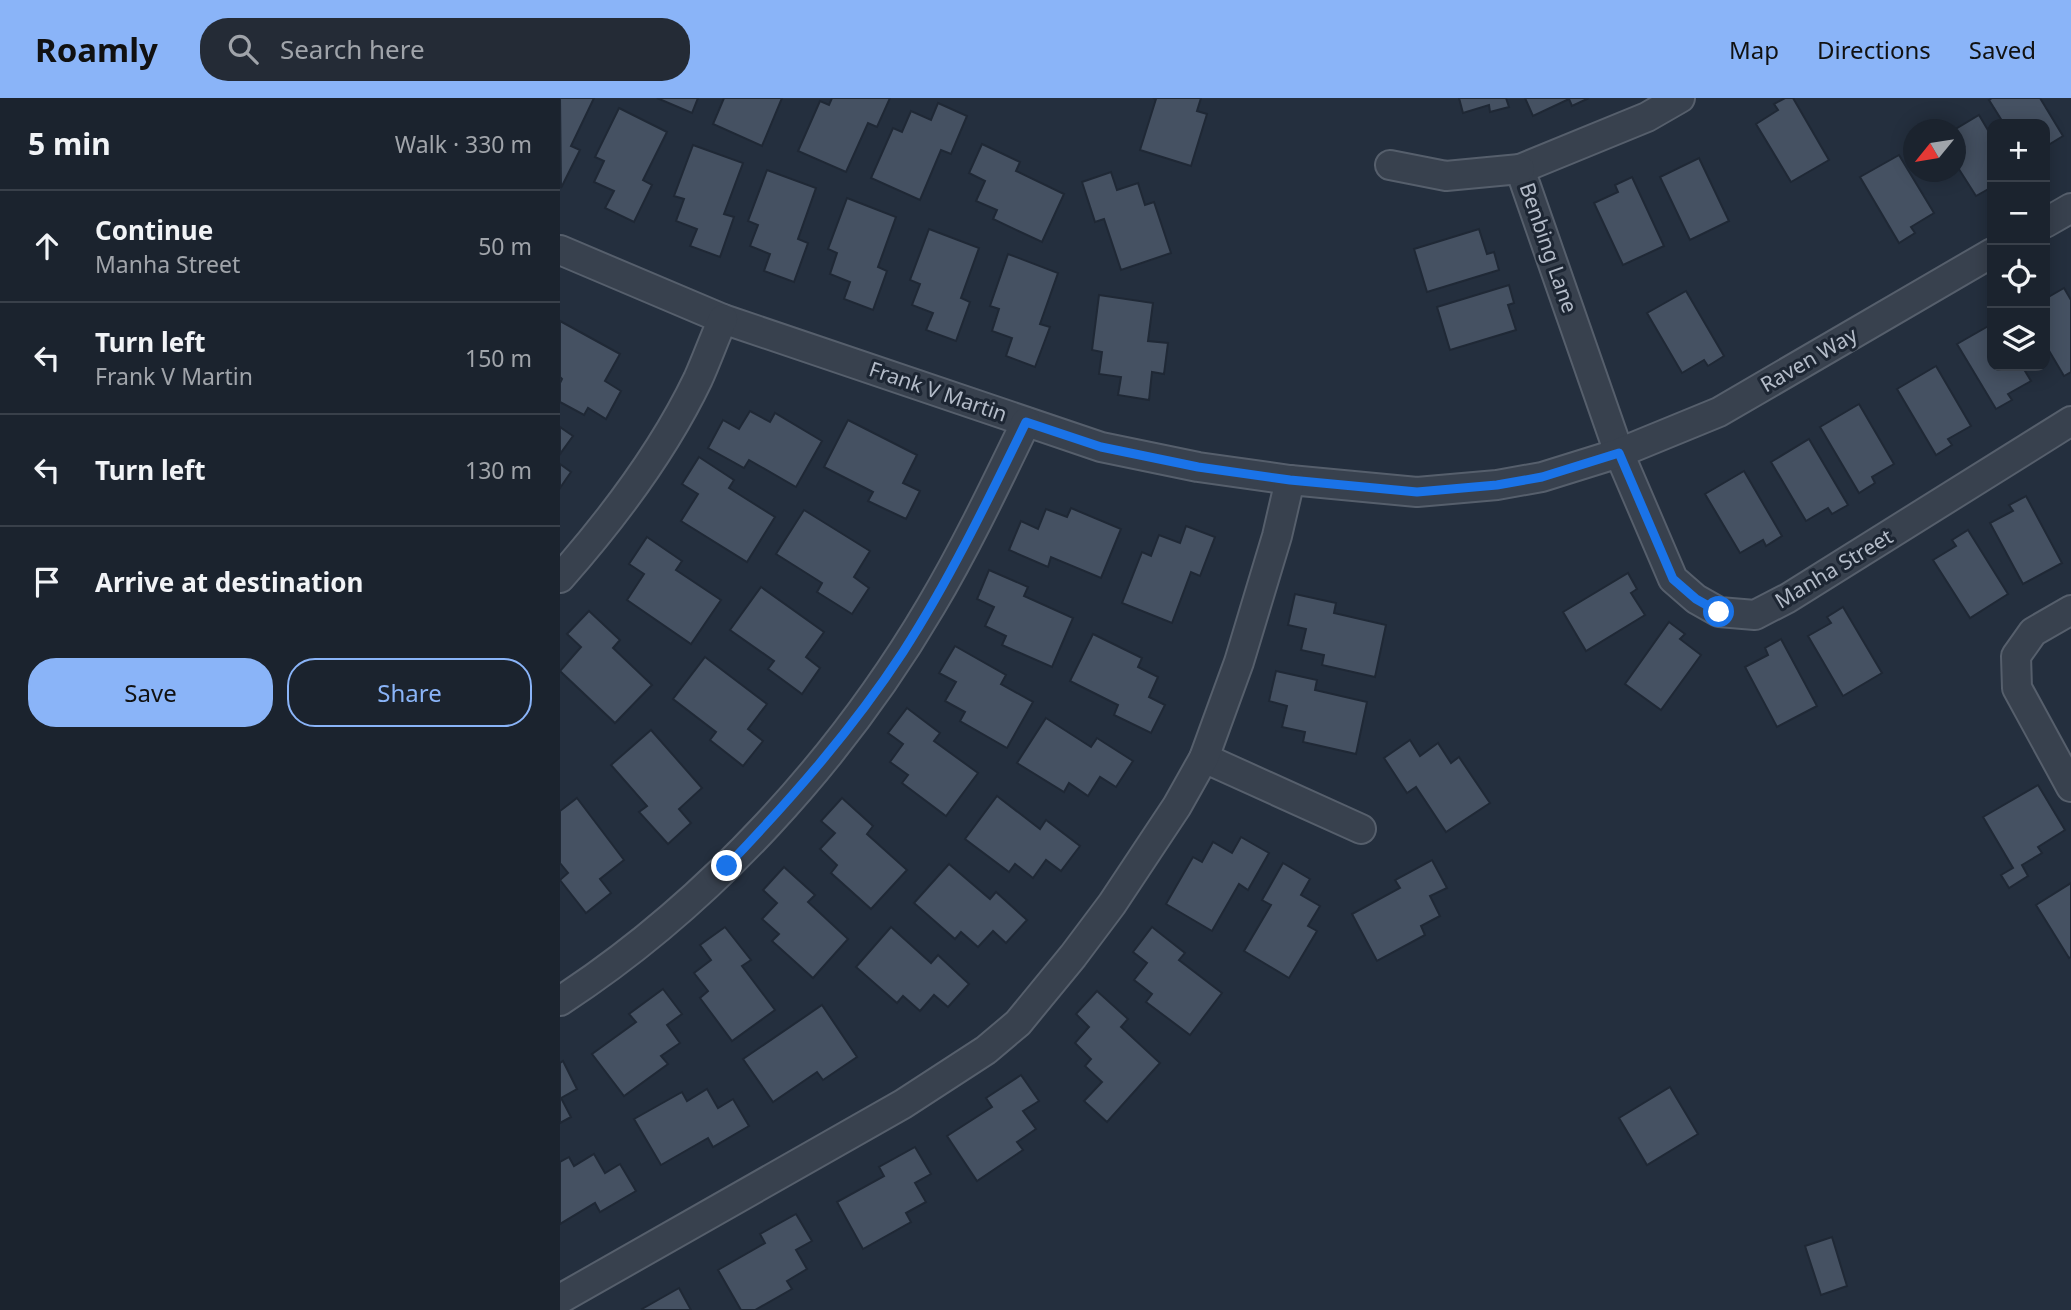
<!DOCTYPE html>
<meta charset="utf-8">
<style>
body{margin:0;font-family:"Noto Sans",sans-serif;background:#242b36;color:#f1f3f6}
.controls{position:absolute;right:21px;top:21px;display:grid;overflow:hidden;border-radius:14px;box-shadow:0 4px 18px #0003}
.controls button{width:63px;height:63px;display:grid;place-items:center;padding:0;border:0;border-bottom:2px solid #39404a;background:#1b232e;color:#f1f3f6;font:35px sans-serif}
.compass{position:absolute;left:1343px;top:21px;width:63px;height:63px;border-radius:50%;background:#1b232e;box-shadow:0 4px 18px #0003;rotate:240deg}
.stop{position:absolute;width:21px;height:21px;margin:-16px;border:5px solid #1a73e8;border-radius:50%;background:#fff}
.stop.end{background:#1a73e8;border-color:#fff;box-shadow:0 2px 7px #0008}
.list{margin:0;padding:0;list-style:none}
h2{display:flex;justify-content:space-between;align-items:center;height:91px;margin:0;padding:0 28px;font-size:30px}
h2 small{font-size:23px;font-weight:400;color:#a0a4aa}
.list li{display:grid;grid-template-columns:46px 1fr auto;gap:21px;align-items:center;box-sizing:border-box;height:112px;padding:0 28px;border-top:2px solid #39404a}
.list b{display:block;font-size:26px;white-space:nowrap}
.list p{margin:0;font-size:23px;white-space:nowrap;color:#a0a4aa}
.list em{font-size:23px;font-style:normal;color:#a0a4aa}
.actions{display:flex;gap:14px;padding:21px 28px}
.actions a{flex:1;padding:16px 0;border:2px solid #8ab4f8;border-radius:28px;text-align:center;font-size:24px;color:#8ab4f8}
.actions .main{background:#8ab4f8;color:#111}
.icon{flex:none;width:38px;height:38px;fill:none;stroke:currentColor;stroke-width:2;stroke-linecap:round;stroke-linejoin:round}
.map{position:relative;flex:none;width:1511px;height:1212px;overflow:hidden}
header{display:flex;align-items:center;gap:42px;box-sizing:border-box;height:98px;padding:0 35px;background:#8ab4f8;color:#111}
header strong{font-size:33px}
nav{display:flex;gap:38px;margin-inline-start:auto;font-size:24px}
.search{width:490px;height:63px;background:#242b36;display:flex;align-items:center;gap:18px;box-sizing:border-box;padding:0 24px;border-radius:28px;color:#a0a4aa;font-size:26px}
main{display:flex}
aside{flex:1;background:#1b232e}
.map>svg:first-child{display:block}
</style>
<header>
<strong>Roamly</strong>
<div class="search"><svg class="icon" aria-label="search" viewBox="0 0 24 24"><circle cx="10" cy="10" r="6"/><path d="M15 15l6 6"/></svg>Search here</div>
<nav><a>Map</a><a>Directions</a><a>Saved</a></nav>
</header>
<main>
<aside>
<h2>5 min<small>Walk · 330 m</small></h2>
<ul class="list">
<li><svg class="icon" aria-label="ahead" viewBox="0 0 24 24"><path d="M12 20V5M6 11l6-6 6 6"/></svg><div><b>Continue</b><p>Manha Street</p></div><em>50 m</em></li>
<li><svg class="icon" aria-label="left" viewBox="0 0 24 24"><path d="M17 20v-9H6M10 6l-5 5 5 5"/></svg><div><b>Turn left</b><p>Frank V Martin</p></div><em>150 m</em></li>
<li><svg class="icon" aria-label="left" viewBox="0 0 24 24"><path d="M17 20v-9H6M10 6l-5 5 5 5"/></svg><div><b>Turn left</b></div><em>130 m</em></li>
<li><svg class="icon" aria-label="arrive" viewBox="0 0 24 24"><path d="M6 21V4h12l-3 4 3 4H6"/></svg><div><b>Arrive at destination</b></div></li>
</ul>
<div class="actions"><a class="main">Save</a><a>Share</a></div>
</aside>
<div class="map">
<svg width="1511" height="1212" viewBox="0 0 1511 1212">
<rect width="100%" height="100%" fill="#242f3e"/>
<g fill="#455162" stroke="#1f2835" stroke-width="2">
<path d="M 0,0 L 34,0 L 11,48 L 20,52 L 1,90 Z"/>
<path d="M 97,0 L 138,0 L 132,15 Z"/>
<path d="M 164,0 L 222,0 L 202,48 L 153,26 Z"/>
<path d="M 272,0 L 330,0 L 317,29 L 308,25 L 286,74 L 238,53 L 260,3 L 269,7 Z"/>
<path d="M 593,0 L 641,0 L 637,13 L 647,16 L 631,68 L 580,52 L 596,1 Z"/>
<path d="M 899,0 L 946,0 L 949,9 L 930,14 L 929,7 L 903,15 Z"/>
<path d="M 965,0 L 1029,0 L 1012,8 L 1009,1 L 973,18 Z"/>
<path d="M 1225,0 L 1233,0 L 1269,62 L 1231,84 L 1196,26 L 1218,12 L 1214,6 Z"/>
<path d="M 1432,0 L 1480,0 L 1503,38 L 1485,49 L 1485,26 L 1444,26 L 1429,2 Z"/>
<path d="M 378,5 L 407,18 L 391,56 L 381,52 L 360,102 L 311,80 L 333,30 L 342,34 L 351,13 L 371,22 Z"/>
<path d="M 59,10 L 107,34 L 83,82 L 92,87 L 74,124 L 45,110 L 54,93 L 34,84 L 44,63 L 35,59 Z"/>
<path d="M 1419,17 L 1432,39 L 1432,89 L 1416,98 L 1395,65 L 1394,32 Z"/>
<path d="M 422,46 L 460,64 L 456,73 L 504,96 L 482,144 L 433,121 L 437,112 L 416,103 L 425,83 L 409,75 Z"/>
<path d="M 133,47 L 183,65 L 164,116 L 174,119 L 160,159 L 130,148 L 137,131 L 116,123 L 124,101 L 114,98 Z"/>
<path d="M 1339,57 L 1374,115 L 1351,129 L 1355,135 L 1339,145 L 1300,79 Z"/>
<path d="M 1139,60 L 1169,123 L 1130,142 L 1100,79 Z"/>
<path d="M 207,72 L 256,90 L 238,141 L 248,145 L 234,184 L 204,173 L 210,156 L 190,148 L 198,127 L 188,123 Z"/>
<path d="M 551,74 L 557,92 L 578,85 L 585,107 L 594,104 L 611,155 L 561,172 L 544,121 L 535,124 L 522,84 Z"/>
<path d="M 1072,79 L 1104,148 L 1063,167 L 1034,105 L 1058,94 L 1055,87 Z"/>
<path d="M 287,100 L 336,119 L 318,169 L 327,173 L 313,212 L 284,201 L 290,184 L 270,176 L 277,155 L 268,151 Z"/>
<path d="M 369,131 L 419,150 L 401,200 L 410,204 L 396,243 L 366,232 L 373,215 L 352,207 L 360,186 L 350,182 Z"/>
<path d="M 919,131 L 927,156 L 934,154 L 939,172 L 867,194 L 854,151 Z"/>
<path d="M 448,156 L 498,175 L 480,226 L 490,229 L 475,269 L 446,258 L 452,240 L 432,233 L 439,211 L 430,208 Z"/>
<path d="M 949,187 L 954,205 L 948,207 L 956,232 L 890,252 L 877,209 Z"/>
<path d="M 1504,190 L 1511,202 L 1511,274 L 1504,278 L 1485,246 L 1485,201 Z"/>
<path d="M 1126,193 L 1164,258 L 1148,268 L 1144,262 L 1122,275 L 1087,215 Z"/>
<path d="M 539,197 L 593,205 L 588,243 L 608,245 L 604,276 L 592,274 L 589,302 L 558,297 L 561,279 L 539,276 L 542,254 L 532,252 Z"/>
<path d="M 0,223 L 60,256 L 45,283 L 61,293 L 46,321 L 28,310 L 24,317 L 0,304 L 0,285 L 2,281 L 0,279 Z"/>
<path d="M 1432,226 L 1432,268 L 1462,268 L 1471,283 L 1448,296 L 1452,302 L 1436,311 L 1397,246 Z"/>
<path d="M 1376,268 L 1411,328 L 1388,341 L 1392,347 L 1376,357 L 1337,291 Z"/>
<path d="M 1299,306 L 1334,366 L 1312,379 L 1315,385 L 1299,395 L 1260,329 Z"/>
<path d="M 190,313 L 210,324 L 215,315 L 262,343 L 236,389 L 189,362 L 184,370 L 148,350 L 163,322 L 179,331 Z"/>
<path d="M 288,322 L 357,357 L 343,385 L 360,393 L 346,421 L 308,403 L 313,394 L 264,369 Z"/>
<path d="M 0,329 L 13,338 L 0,356 Z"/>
<path d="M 1249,341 L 1288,407 L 1272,416 L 1268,410 L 1246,423 L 1211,364 Z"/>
<path d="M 139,359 L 174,382 L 169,390 L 215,419 L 187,464 L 121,423 L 138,396 L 122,386 Z"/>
<path d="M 0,366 L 11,374 L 0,390 Z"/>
<path d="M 1184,373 L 1222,438 L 1206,448 L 1203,442 L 1180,455 L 1145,396 Z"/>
<path d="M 1466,398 L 1502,465 L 1463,486 L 1430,425 L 1453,413 L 1449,407 Z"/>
<path d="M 511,410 L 561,431 L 541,480 L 491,459 L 488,469 L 449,452 L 461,423 L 478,431 L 486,411 L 507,419 Z"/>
<path d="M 244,412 L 310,453 L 294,479 L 309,490 L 292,516 L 257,494 L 262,485 L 216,456 Z"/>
<path d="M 626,428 L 655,439 L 640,478 L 631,474 L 612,525 L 562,505 L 582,454 L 591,458 L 599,437 L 620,445 Z"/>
<path d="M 1408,432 L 1448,496 L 1410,520 L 1373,462 L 1396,448 L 1392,442 Z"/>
<path d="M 87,439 L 122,463 L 116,472 L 161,502 L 131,546 L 67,502 L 84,476 L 69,466 Z"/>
<path d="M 429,472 L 468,489 L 464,498 L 513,520 L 492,569 L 442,547 L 446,538 L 425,528 L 434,509 L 417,501 Z"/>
<path d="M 1068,475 L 1077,491 L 1071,495 L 1085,517 L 1026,553 L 1003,514 Z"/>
<path d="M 201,489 L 264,534 L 246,559 L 260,570 L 242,596 L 208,571 L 214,563 L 170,532 Z"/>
<path d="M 735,496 L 776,505 L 774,515 L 826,527 L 815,579 L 762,567 L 764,557 L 741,552 L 746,531 L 728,527 Z"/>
<path d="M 1283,509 L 1322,575 L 1283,598 L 1248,538 L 1271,525 L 1267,519 Z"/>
<path d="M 29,513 L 60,542 L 53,550 L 92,587 L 55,625 L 0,573 L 21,549 L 7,536 Z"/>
<path d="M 1109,524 L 1125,536 L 1120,541 L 1141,557 L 1101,612 L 1065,586 Z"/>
<path d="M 533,536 L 582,560 L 578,569 L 598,579 L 589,599 L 605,607 L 591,635 L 554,617 L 558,607 L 510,583 Z"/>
<path d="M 1221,541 L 1257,608 L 1217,629 L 1185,569 L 1208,557 L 1205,550 Z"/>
<path d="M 395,548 L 446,577 L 441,586 L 473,604 L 447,650 L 400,623 L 405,614 L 385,603 L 396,584 L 379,575 Z"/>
<path d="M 145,559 L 207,606 L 188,631 L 203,643 L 183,668 L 150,642 L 156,634 L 113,601 Z"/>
<path d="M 716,573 L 757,582 L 755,592 L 807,604 L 796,656 L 743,644 L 745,634 L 722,629 L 727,608 L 709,603 Z"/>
<path d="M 347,610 L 380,635 L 374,643 L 418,675 L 386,718 L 342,685 L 348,677 L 330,664 L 343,646 L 328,635 Z"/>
<path d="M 486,620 L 531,649 L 537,640 L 573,663 L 556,689 L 540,679 L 528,698 L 509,685 L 504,694 L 457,665 Z"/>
<path d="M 91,632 L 142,690 L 119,711 L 131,725 L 108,746 L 79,714 L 87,708 L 51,667 Z"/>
<path d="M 850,642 L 860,658 L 878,645 L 891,665 L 899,659 L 930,705 L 886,734 L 856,689 L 847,695 L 824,660 Z"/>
<path d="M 1478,687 L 1505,732 L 1478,749 L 1482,755 L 1462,767 L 1468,778 L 1449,790 L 1441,777 L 1453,770 L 1423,719 Z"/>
<path d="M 437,698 L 480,731 L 486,722 L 520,748 L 501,773 L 486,762 L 473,780 L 455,766 L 449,774 L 405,741 Z"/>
<path d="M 17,700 L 64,762 L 40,781 L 51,795 L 26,815 L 0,782 L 8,775 L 0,765 L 0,713 Z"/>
<path d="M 282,700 L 313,728 L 307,736 L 347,772 L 311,811 L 271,775 L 277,767 L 260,751 L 275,735 L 261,723 Z"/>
<path d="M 681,739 L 709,755 L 688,792 L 679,786 L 652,833 L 606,806 L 633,759 L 642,764 L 653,744 L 672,755 Z"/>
<path d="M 872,762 L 887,790 L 870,798 L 880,818 L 861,828 L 865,837 L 817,863 L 792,816 L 840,790 L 835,782 Z"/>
<path d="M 723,765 L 750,781 L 741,797 L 760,808 L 748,828 L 757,833 L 729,880 L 684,853 L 711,807 L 702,802 Z"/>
<path d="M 389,766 L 430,801 L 436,794 L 467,822 L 446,845 L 433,833 L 418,849 L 401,834 L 395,841 L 354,805 Z"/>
<path d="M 224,769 L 255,797 L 248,804 L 288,841 L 253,880 L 212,843 L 219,836 L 202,821 L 217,805 L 203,792 Z"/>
<path d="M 1511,785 L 1511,859 L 1509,860 L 1476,807 Z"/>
<path d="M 165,829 L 191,862 L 182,868 L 215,912 L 172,943 L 140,900 L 148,893 L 134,875 L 151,862 L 140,847 Z"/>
<path d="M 331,829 L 371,865 L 378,857 L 409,886 L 388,909 L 374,897 L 360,913 L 343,898 L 337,905 L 296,869 Z"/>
<path d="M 592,829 L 625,855 L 619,862 L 662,895 L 630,937 L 586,904 L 592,896 L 574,882 L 587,865 L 573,854 Z"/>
<path d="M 103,891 L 122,916 L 107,927 L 120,945 L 101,958 L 108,966 L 64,998 L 32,956 L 76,924 L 69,916 Z"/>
<path d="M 537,893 L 568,921 L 561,929 L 600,965 L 547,1024 L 524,1003 L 542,984 L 525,968 L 531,961 L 515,945 L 529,929 L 516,916 Z"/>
<path d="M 262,907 L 297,959 L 263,982 L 257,974 L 213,1004 L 183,961 Z"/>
<path d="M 3,963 L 17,991 L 1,1000 L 11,1019 L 0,1025 L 0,965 Z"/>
<path d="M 461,977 L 479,1003 L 463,1013 L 476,1031 L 457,1044 L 463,1052 L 417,1083 L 387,1038 L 432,1009 L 426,1000 Z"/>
<path d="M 1110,989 L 1138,1036 L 1087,1067 L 1059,1020 Z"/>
<path d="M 147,991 L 158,1010 L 173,1001 L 189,1028 L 153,1049 L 148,1040 L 101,1067 L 74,1021 L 122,994 L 127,1003 Z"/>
<path d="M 355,1049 L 371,1076 L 355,1085 L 366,1104 L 346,1115 L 351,1124 L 303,1151 L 277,1104 L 324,1078 L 319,1069 Z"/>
<path d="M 34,1056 L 45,1075 L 60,1066 L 76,1093 L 40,1114 L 35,1105 L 0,1126 L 0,1064 L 9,1059 L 14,1068 Z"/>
<path d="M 236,1116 L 252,1143 L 236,1152 L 247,1171 L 227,1183 L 232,1191 L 195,1212 L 181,1212 L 158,1172 L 205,1145 L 200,1136 Z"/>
<path d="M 1272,1139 L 1287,1188 L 1261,1197 L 1245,1148 Z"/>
<path d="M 119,1190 L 131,1212 L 83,1212 L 82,1211 Z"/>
</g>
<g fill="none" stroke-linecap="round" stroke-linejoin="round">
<defs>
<g id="minor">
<path d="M 1120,0 L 1087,19 L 960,71 L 1059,355 L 1113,481 L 1136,501 L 1159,514 L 1195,517 L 1228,500 L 1511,323"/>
<path d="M 830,67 L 886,78 L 960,71"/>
<path d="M 1485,125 L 1511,110"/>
<path d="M 0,152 L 163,221 L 541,349 L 638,369 L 730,382 L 857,394 L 937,387 L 982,379 L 1059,355 L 1159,314 L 1432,155"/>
<path d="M 0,480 C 53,420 103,354 138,281 C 147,261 154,241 163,221"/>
<path d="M 1511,512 L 1473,534 L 1456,558 L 1457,590 L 1511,689"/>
<path d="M 644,660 L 801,731"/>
<path d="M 0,903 C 149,806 281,661 371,508 C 406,449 436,386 466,324"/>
<path d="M 0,1201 L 343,1006 L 426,952 L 458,925 L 513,858 L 552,806 L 617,708 L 644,660 L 679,564 L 717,438 L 730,382"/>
</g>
</defs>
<use href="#minor" stroke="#565f6c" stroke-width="32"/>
<use href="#minor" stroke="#38414e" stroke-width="28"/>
</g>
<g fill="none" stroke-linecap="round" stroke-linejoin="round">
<path stroke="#1a73e8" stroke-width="9" d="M 167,768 C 231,701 292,632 343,554 C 390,481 428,402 466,324 L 541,349 L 638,369 L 730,382 L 857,394 L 937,387 L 982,379 L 1059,355 L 1113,481 L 1136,501 L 1159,514"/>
</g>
<g text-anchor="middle" stroke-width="6" stroke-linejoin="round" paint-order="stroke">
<g font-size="21" fill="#b4bcc9" stroke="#1d2633">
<text transform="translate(988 150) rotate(71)" y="7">Benbing Lane</text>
<text transform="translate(1249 262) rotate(-30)" y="7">Raven Way</text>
<text transform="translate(378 294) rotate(19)" y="7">Frank V Martin</text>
<text transform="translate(1274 471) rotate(-31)" y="7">Manha Street</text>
</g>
</g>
</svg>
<div class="controls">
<button>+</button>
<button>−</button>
<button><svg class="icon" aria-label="locate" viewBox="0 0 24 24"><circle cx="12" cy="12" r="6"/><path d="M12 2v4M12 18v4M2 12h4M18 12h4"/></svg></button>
<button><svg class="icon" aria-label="layers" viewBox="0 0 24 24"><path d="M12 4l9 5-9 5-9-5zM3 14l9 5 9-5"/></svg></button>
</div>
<svg class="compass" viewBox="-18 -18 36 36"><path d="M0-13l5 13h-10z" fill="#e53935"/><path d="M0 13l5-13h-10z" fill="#a0a4aa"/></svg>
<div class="stop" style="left:1159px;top:514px"></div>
<div class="stop end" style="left:167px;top:768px"></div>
</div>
</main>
